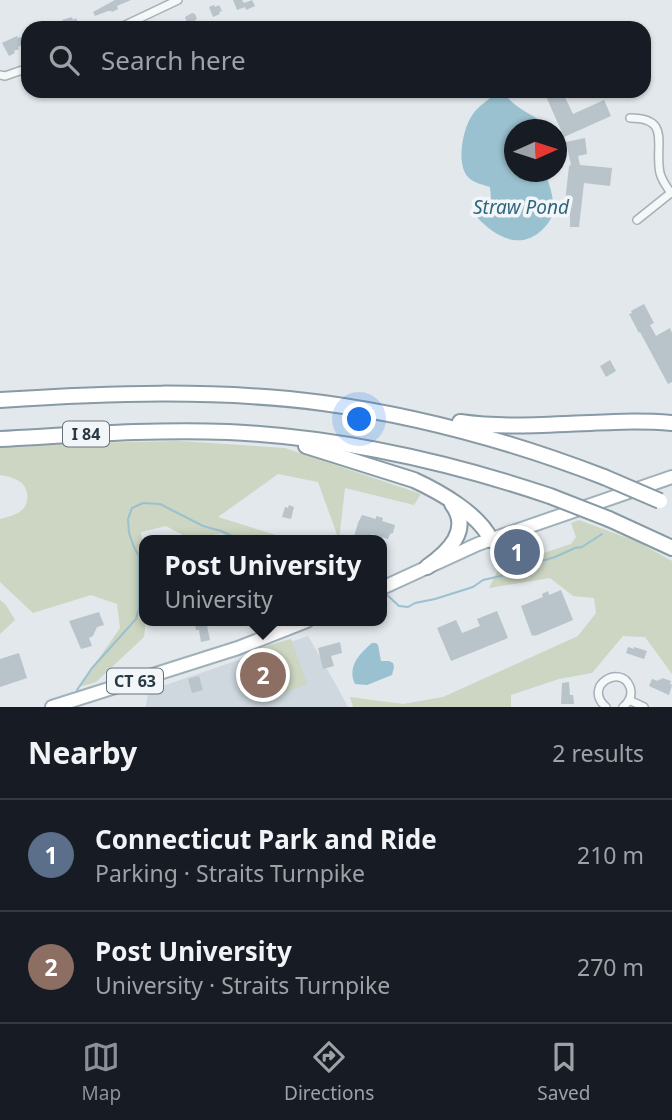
<!DOCTYPE html>
<meta charset="utf-8">
<style>
body{margin:0;font-family:"Noto Sans",sans-serif;background:#20242c;color:#f1f3f6}
.compass{position:absolute;left:504px;top:119px;width:63px;height:63px;border-radius:50%;background:#171b24;box-shadow:0 2px 5px #0004;rotate:87deg}
.you{position:absolute;left:360px;top:420px;width:24px;height:24px;margin:-18px;border:5px solid #fff;border-radius:50%;background:#1a73e8;box-shadow:0 0 0 10px #1a73e833}
.badge{display:grid;place-items:center;width:46px;height:46px;border-radius:50%;background:#8c9099;color:#fff;font-size:23px;font-weight:700}
.pin{position:absolute;translate:-50% -50%;border:4px solid #fff;box-shadow:0 2px 7px #0006}
.popup{position:absolute;left:139px;top:535px;width:248px;height:91px;box-sizing:border-box;display:grid;place-content:center;border-radius:14px;background:#171b24;filter:drop-shadow(0 2px 5px #0005);font-size:23px;white-space:nowrap;color:#9ea1a6}
.popup b{font-size:26px;color:#f1f3f6}
.popup::after{content:'';position:absolute;left:50%;top:100%;margin-left:-14px;border:14px solid transparent;border-top-color:#171b24}
.list{margin:0;padding:0;list-style:none}
h2{display:flex;justify-content:space-between;align-items:center;height:91px;margin:0;padding:0 28px;font-size:30px}
h2 small{font-size:23px;font-weight:400;color:#9ea1a6}
.list li{display:grid;grid-template-columns:46px 1fr auto;gap:21px;align-items:center;box-sizing:border-box;height:112px;padding:0 28px;border-top:2px solid #363941}
.list b{display:block;font-size:26px;white-space:nowrap}
.list p{margin:0;font-size:23px;white-space:nowrap;color:#9ea1a6}
.list em{font-size:23px;font-style:normal;color:#9ea1a6}
.icon{flex:none;width:38px;height:38px;fill:none;stroke:currentColor;stroke-width:2;stroke-linecap:round;stroke-linejoin:round}
.map{position:relative;flex:none;width:672px;height:707px;overflow:hidden}
.search{position:absolute;background:#171b24;box-shadow:0 2px 5px #0004;left:21px;right:21px;top:21px;height:77px;display:flex;align-items:center;gap:18px;box-sizing:border-box;padding:0 24px;border-radius:21px;color:#9ea1a6;font-size:26px}
.sheet{height:315px;background:#171b24}
nav{display:flex;justify-content:space-around;align-items:center;box-sizing:border-box;height:98px;border-top:2px solid #363941;background:#171b24;font-size:19px;color:#9ea1a6}
nav a{display:grid;justify-items:center;gap:4px}
nav .on{color:#8c9099}
.map>svg:first-child{display:block}
</style>
<div class="map">
<svg width="672" height="707" viewBox="0 0 672 707">
<rect width="100%" height="100%" fill="#e2e8ec"/>
<path fill="#cfd8de" d="M 308,636 L 335,683 L 348,707 L 146,707 L 148,691 Z"/>
<g fill="#ccd6c2">
<path d="M 180,441 L 285,448 L 421,494 L 414,505 L 345,488 L 339,540 L 318,482 L 278,474 L 218,517 L 292,540 L 228,540 L 223,534 L 212,535 L 208,540 L 192,540 L 166,526 L 141,532 L 144,555 L 144,621 L 146,621 L 144,637 L 96,682 L 79,687 L 120,628 L 117,604 L 91,595 L 33,613 L 0,582 L 0,519 C 7,517 17,515 22,510 C 27,505 28,500 27,493 C 25,480 12,477 0,475 L 0,448 L 84,443 Z"/>
<path d="M 579,520 L 638,542 L 672,561 L 672,674 L 645,637 L 623,636 L 592,673 L 559,679 L 511,695 L 511,707 L 353,707 L 350,697 L 403,704 L 443,697 L 578,636 L 596,613 L 594,598 L 573,596 L 550,578 L 489,588 L 499,568 L 571,544 L 576,537 L 571,523 Z"/>
<path d="M 0,600 L 6,605 L 15,620 L 0,634 Z"/>
<path d="M 291,639 L 307,684 L 259,703 C 240,687 241,673 247,651 Z"/>
</g>
<g fill="#9ac1cf">
<path d="M 498,91 L 503,91 C 512,107 533,115 548,125 L 548,129 L 514,130 L 514,172 L 545,172 C 549,184 554,196 553,210 C 553,217 548,224 543,229 C 520,252 494,236 476,216 L 476,208 L 483,206 L 491,198 L 490,187 C 484,185 474,183 469,178 C 455,165 463,127 473,114 C 479,105 490,99 498,91 Z"/>
<path d="M 372,643 L 376,643 L 378,645 L 381,661 L 389,661 L 393,663 L 394,667 L 392,675 L 367,685 L 355,684 C 347,667 359,654 372,643 Z"/>
</g>
<g fill="none" stroke-linecap="round" stroke-linejoin="round">
<g stroke="#9ac1cf" stroke-width="2">
<path d="M 250,540 L 256,536 L 265,536 L 273,540"/>
<path d="M 386,594 L 399,606 L 408,607 L 415,603 L 435,599 L 473,587 L 483,580 L 505,575 L 525,566 L 555,557 L 575,548 L 582,547 L 602,534"/>
<path d="M 77,690 L 92,668 L 136,619 L 139,608 L 139,556 L 134,547 L 129,533 L 128,519 L 132,508 L 143,503 L 160,504 L 203,526 L 221,531 L 242,540"/>
</g>
</g>
<g fill="#b8c3ca">
<path d="M 115,0 L 131,0 L 117,6 L 118,9 L 112,12 L 111,11 L 108,11 L 95,16 L 93,12 Z"/>
<path d="M 233,0 L 242,0 L 244,3 L 252,0 L 255,6 L 246,10 L 245,7 L 237,10 Z"/>
<path d="M 214,5 L 215,7 L 219,5 L 222,11 L 219,12 L 220,14 L 213,17 L 209,7 Z"/>
<path d="M 192,13 L 195,14 L 197,19 L 195,20 L 199,28 L 192,28 L 190,25 L 188,26 L 185,17 Z"/>
<path d="M 72,17 L 73,20 L 76,18 L 79,25 L 76,26 L 76,28 L 65,28 L 62,20 Z"/>
<path d="M 17,36 L 18,38 L 20,37 L 24,44 L 18,47 L 19,49 L 14,51 L 15,53 L 9,56 L 2,43 Z"/>
<path d="M 546,91 L 562,91 L 573,114 L 604,100 L 611,116 L 564,137 L 545,94 L 547,93 Z"/>
<path d="M 585,138 L 587,154 L 578,156 L 580,165 L 612,168 L 610,186 L 584,183 L 579,227 L 570,227 L 570,213 L 564,212 L 569,166 L 571,165 L 566,142 Z"/>
<path d="M 644,304 L 654,323 L 650,325 L 656,336 L 670,328 L 672,333 L 672,382 L 668,384 L 640,332 L 639,333 L 629,314 L 632,313 L 631,311 Z"/>
<path d="M 610,360 L 616,371 L 606,377 L 600,366 Z"/>
<path d="M 289,505 L 294,507 L 291,519 L 282,517 L 285,507 L 288,508 Z"/>
<path d="M 362,515 L 376,519 L 376,516 L 383,518 L 382,521 L 395,525 L 393,533 L 390,534 L 388,539 L 372,534 L 370,540 L 353,540 L 358,523 Z"/>
<path d="M 561,590 L 573,620 L 535,636 L 534,635 L 532,636 L 521,606 L 543,597 L 542,594 L 548,591 L 549,595 Z"/>
<path d="M 497,611 L 508,638 L 451,661 L 437,628 L 456,620 L 462,633 L 480,626 L 477,619 Z"/>
<path d="M 99,612 L 104,625 L 97,627 L 93,636 L 89,638 L 92,646 L 81,649 L 69,621 Z"/>
<path d="M 194,621 L 206,621 L 210,640 L 201,642 L 199,630 L 196,630 Z"/>
<path d="M 340,642 L 342,653 L 331,656 L 334,666 L 323,669 L 318,648 Z"/>
<path d="M 628,647 L 634,649 L 634,647 L 647,651 L 644,659 L 626,653 Z"/>
<path d="M 19,653 L 27,678 L 0,687 L 0,659 Z"/>
<path d="M 199,676 L 203,690 L 192,693 L 188,679 Z"/>
<path d="M 662,678 L 671,681 L 670,684 L 672,685 L 669,695 L 649,686 L 652,679 L 658,681 L 659,679 L 661,680 Z"/>
<path d="M 569,682 L 570,695 L 573,695 L 574,704 L 561,704 L 562,683 Z"/>
</g>
<g fill="none" stroke-linecap="round" stroke-linejoin="round">
<defs>
<g id="street">
<path d="M 119,28 L 178,0"/>
<path d="M 0,75 L 5,76 L 28,68"/>
<path d="M 630,118 C 672,118 654,145 660,173 C 662,181 667,187 671,193"/>
<path d="M 637,220 L 672,192"/>
<path d="M 629,700 L 644,707"/>
<path d="M 606,707 C 582,686 621,663 630,687 C 633,696 629,702 623,707"/>
</g>
<g id="primary">
<path d="M 382,588 L 478,544 L 672,477"/>
<path d="M 52,707 L 238,648 L 307,621"/>
</g>
<g id="highway">
<path d="M 0,400 C 107,393 216,389 323,403 C 419,416 513,442 604,477"/>
<path d="M 460,422 C 531,432 601,417 672,423"/>
<path d="M 0,439 C 76,435 152,429 228,432 C 338,437 446,461 550,496"/>
<path d="M 306,446 L 414,480 C 440,492 479,514 491,540"/>
<path d="M 609,519 L 672,548"/>
<path d="M 427,567 C 448,552 472,530 452,504"/>
</g>
</defs>
<use href="#street" stroke="#a6b0b7" stroke-width="10"/>
<use href="#primary" stroke="#a0b0b8" stroke-width="16"/>
<use href="#highway" stroke="#889aa4" stroke-width="18"/>
<use href="#street" stroke="#f5f8f9" stroke-width="7"/>
<use href="#primary" stroke="#fff" stroke-width="12"/>
<use href="#highway" stroke="#fff" stroke-width="14"/>
<defs>
<g id="highway-bridge">
<path d="M 604,477 L 660,501"/>
<path d="M 550,496 L 609,519"/>
</g>
</defs>
<use href="#highway-bridge" stroke="#889aa4" stroke-width="18" stroke-linecap="butt"/>
<use href="#highway-bridge" stroke="#fff" stroke-width="14"/>
</g>
<g text-anchor="middle" stroke-width="7" stroke-linejoin="round" paint-order="stroke">
<g fill="#f2f6f8" stroke="#65727b" stroke-width="2">
<rect x="63" y="421.5" width="46" height="25" rx="5"/>
<rect x="107" y="668.5" width="56" height="25" rx="5"/>
</g>
<g font-size="16" font-weight="bold" fill="#283a45">
<text x="86" y="440">I 84</text>
<text x="135" y="687">CT 63</text>
</g>
<g font-size="19" font-style="italic" fill="#2e667e" stroke="#f2f6f8">
<text x="521" y="214">Straw Pond</text>
</g>
</g>
</svg>
<svg class="compass" viewBox="-18 -18 36 36"><path d="M0-13l5 13h-10z" fill="#e53935"/><path d="M0 13l5-13h-10z" fill="#9ea1a6"/></svg>
<div class="you"></div>
<div class="pin badge" style="left:517px;top:552px;background:#5c6f8a">1</div>
<div class="pin badge" style="left:263px;top:675px;background:#8d6e63">2</div>
<div class="popup"><b>Post University</b>University</div>
<div class="search"><svg class="icon" aria-label="search" viewBox="0 0 24 24"><circle cx="10" cy="10" r="6"/><path d="M15 15l6 6"/></svg>Search here</div>
</div>
<section class="sheet">
<h2>Nearby<small>2 results</small></h2>
<ul class="list">
<li><span class="badge" style="background:#5c6f8a">1</span><div><b>Connecticut Park and Ride</b><p>Parking · Straits Turnpike</p></div><em>210 m</em></li>
<li><span class="badge" style="background:#8d6e63">2</span><div><b>Post University</b><p>University · Straits Turnpike</p></div><em>270 m</em></li>
</ul>
</section>
<nav>
<a class="on"><svg class="icon" aria-label="map" viewBox="0 0 24 24"><path d="M3 6l6-2 6 2 6-2v14l-6 2-6-2-6 2zM9 4v14M15 6v14"/></svg>Map</a>
<a><svg class="icon" aria-label="directions" viewBox="0 0 24 24"><path d="M12 3l9 9-9 9-9-9zM9 14v-3h6M13 9l2 2-2 2"/></svg>Directions</a>
<a><svg class="icon" aria-label="saved" viewBox="0 0 24 24"><path d="M7 4h10v16l-5-4-5 4z"/></svg>Saved</a>
</nav>
